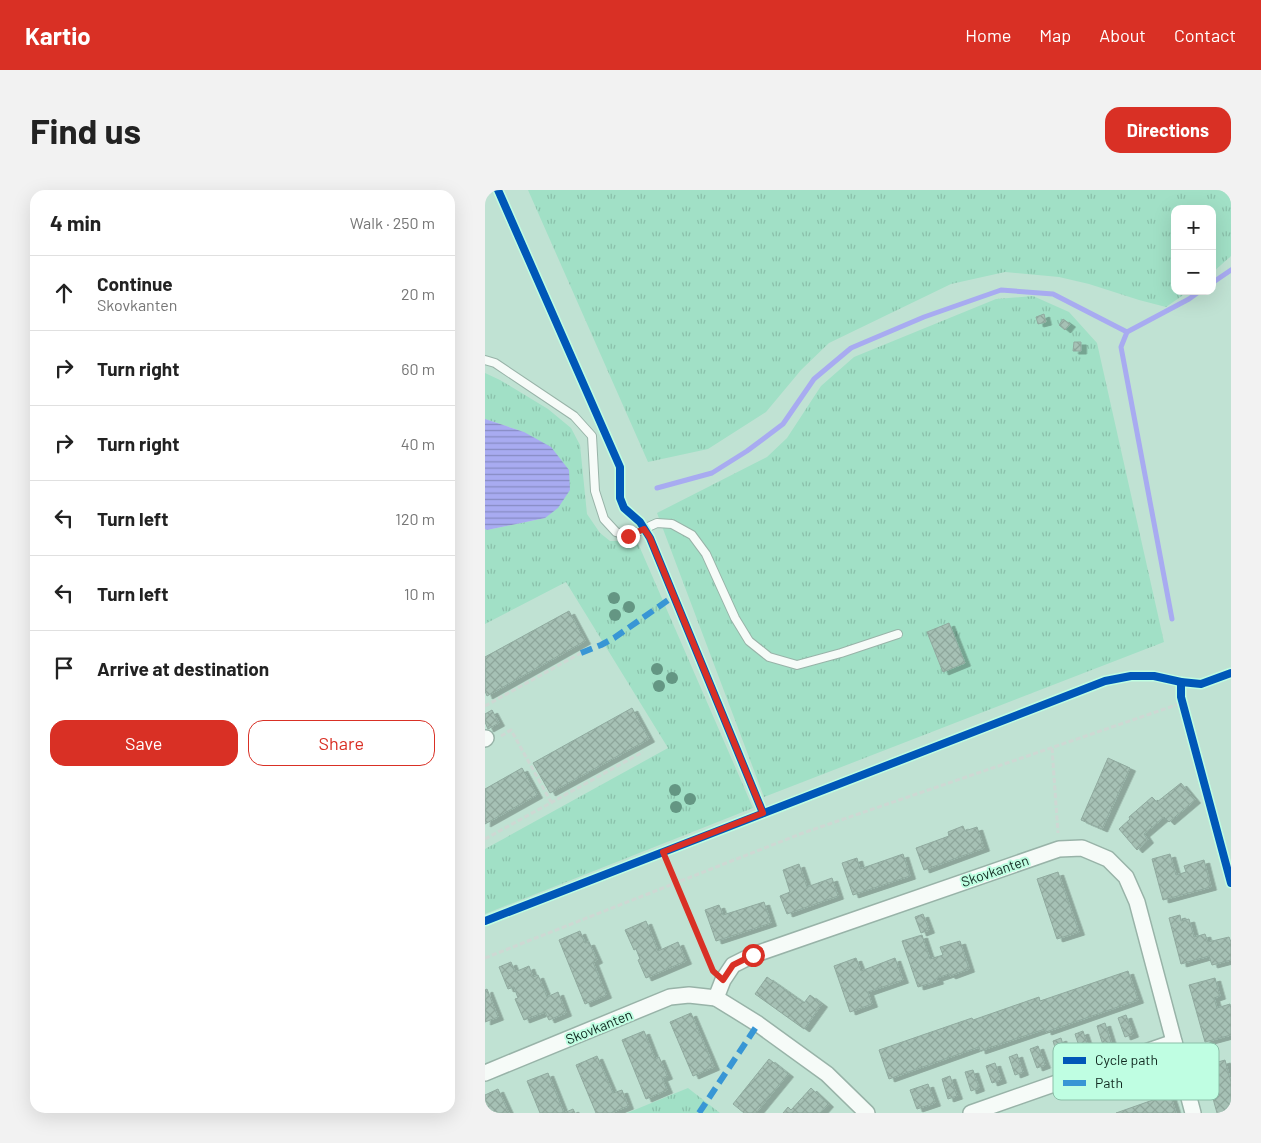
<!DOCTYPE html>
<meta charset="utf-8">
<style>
body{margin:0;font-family:Barlow,sans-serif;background:#f2f2f2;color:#222}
.controls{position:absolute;right:15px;top:15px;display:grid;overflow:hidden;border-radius:10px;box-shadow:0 5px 20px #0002}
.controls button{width:45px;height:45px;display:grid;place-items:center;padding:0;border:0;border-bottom:1px solid #e0e0e0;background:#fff;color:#222;font:25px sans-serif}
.stop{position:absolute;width:15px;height:15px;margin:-11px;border:4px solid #d93025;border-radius:50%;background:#fff}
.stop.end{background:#d93025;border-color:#fff;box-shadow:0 1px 5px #0008}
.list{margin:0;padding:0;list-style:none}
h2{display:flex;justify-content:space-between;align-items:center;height:65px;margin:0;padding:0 20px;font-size:21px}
h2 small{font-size:16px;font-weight:400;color:#767676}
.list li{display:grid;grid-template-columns:32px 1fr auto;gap:15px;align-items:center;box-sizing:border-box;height:75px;padding:0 20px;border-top:1px solid #e0e0e0}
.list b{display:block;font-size:19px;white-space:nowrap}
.list p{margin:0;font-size:16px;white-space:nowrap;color:#767676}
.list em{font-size:16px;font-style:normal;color:#767676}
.actions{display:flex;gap:10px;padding:15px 20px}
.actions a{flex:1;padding:11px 0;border:1px solid #d93025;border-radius:15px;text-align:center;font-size:18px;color:#d93025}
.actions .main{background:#d93025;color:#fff}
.icon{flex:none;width:28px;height:28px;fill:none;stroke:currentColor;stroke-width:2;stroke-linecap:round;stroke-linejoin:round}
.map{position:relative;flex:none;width:746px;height:923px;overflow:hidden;border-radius:15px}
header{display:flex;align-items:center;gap:30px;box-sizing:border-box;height:70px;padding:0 25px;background:#d93025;color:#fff}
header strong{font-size:24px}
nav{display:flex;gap:28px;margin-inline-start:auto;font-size:18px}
.intro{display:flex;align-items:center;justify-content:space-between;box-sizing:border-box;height:120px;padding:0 30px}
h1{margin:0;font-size:35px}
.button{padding:12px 22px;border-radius:15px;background:#d93025;color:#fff;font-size:18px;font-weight:700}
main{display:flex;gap:30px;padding:0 30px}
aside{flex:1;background:#fff;border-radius:15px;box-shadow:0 5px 20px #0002}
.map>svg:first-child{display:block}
</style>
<header>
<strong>Kartio</strong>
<nav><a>Home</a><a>Map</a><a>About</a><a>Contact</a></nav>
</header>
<div class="intro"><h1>Find us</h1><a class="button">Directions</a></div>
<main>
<aside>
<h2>4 min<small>Walk · 250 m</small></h2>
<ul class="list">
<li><svg class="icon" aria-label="ahead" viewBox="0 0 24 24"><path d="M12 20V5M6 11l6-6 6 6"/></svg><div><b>Continue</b><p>Skovkanten</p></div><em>20 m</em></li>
<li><svg class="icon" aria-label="right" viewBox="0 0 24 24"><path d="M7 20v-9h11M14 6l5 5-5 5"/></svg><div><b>Turn right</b></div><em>60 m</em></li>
<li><svg class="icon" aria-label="right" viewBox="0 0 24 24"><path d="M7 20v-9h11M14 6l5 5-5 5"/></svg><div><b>Turn right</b></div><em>40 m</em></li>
<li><svg class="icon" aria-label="left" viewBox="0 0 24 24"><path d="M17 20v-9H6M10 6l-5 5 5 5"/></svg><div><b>Turn left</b></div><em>120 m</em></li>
<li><svg class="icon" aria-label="left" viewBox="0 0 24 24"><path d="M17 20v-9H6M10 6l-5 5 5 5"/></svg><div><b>Turn left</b></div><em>10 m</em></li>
<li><svg class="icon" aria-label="arrive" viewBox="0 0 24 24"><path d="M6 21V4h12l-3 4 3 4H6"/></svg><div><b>Arrive at destination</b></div></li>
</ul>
<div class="actions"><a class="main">Save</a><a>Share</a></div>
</aside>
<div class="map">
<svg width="746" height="923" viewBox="0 0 746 923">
<defs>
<pattern id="grass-tufts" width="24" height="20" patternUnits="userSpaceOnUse" patternTransform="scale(1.25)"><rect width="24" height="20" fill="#a1e0c6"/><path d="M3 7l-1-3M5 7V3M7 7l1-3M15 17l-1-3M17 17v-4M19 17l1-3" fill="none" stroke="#8ac0aa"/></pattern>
<pattern id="water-rules" width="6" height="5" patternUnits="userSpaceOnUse" patternTransform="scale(1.25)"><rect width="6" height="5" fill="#a8abf1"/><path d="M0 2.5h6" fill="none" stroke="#878bc3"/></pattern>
<pattern id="building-cross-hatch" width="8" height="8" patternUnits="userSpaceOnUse" patternTransform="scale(1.25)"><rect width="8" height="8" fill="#a6c1b5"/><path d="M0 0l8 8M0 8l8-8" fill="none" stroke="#8ea69b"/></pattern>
<filter id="shadow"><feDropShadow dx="5.5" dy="3" stdDeviation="0" flood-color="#0004"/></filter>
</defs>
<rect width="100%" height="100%" fill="#c0e2d3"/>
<g fill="url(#grass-tufts)">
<path d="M 43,0 L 746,0 L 746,66 L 727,83 L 727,19 L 690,19 L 690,101 L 704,101 L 681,117 L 654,110 L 604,94 L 574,87 L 520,82 L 466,94 L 344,153 L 316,180 L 281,222 L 223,259 L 163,272 Z"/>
<path d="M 548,106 L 584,122 L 612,153 L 679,452 L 279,607 L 172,323 L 282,267 L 302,248 L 336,196 L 369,167 L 511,109 Z"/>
<path d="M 0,183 L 15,190 L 63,219 L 86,238 L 95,255 L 102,324 L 115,343 L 125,351 L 152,351 L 268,618 L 0,724 L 0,659 L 183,558 L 81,392 L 0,434 L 0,339 L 2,340 L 60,328 L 39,242 L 0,229 Z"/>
<path d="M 203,898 L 235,923 L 142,923 Z"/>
</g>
<path fill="url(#water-rules)" d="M 0,229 L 39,242 L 66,257 L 84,280 L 85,300 L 73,318 L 60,328 L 2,340 L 0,339 Z"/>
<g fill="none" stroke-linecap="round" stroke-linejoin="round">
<g stroke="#a8abf1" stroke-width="5">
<path d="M 727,93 L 746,80"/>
<path d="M 172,298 L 227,283 L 262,261 L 298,234 L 329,189 L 366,158 L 439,127 L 516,100 L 568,104 L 642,142"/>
<path d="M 687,429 L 636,157 L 642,142 L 704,109 L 715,101"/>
</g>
</g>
<g fill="url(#building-cross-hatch)" stroke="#90aa9f" filter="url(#shadow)">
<path d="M 559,124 L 561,132 L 553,134 L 551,127 Z"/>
<path d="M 578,129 L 585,134 L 580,140 L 574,135 Z"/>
<path d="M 589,152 L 596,152 L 596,161 L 588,161 Z"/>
<path d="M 84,421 L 100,451 L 2,506 L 0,501 L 0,467 Z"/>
<path d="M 464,433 L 480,473 L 458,482 L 442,442 Z"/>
<path d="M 147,518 L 164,549 L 65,603 L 48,573 Z"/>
<path d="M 7,520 L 14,533 L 3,539 L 0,532 L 0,524 Z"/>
<path d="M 623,568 L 645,578 L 617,639 L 596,630 Z"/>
<path d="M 37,578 L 52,605 L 0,634 L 0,599 Z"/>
<path d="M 696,593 L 710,610 L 684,632 L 679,627 L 659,644 L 663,650 L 652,660 L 634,639 L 645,629 L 644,627 L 667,607 L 672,612 Z"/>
<path d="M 478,636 L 480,641 L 492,637 L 499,658 L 439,680 L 431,658 L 464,646 L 463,642 Z"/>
<path d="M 418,664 L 425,686 L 368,705 L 357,673 L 372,668 L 375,679 Z"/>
<path d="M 685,664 L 691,685 L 701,682 L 699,676 L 719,670 L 726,697 L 678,710 L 667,669 Z"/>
<path d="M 314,674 L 322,697 L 347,688 L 353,706 L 302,724 L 295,706 L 305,702 L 298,680 Z"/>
<path d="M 573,682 L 594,742 L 572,749 L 552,689 Z"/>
<path d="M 279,712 L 286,733 L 231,751 L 220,720 L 234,715 L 238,725 Z"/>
<path d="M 438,724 L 444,740 L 436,743 L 430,727 Z"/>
<path d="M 695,725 L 696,731 L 704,729 L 709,747 L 720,744 L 723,752 L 744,747 L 746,752 L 746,770 L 727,775 L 724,766 L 696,774 L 684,728 Z"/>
<path d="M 161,731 L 173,761 L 193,752 L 201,771 L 161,788 L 153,770 L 155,769 L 151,759 L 149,760 L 140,740 Z"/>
<path d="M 95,741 L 100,753 L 104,752 L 112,770 L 108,772 L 121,805 L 100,814 L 74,750 Z"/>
<path d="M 437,745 L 445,769 L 458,765 L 455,757 L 475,751 L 484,779 L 465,786 L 464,784 L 452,788 L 453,791 L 433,797 L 417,751 Z"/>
<path d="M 371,768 L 376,781 L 410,768 L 418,790 L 383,802 L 387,814 L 365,822 L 349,776 Z"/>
<path d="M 26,772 L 30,782 L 44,776 L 48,787 L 53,785 L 62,807 L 73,802 L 81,823 L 64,830 L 60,822 L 39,830 L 30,809 L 33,808 L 29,797 L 23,799 L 14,777 Z"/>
<path d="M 643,781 L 653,810 L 561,842 L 560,839 L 495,861 L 494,857 L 404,889 L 394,860 L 487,828 L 488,830 L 554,807 L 555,811 Z"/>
<path d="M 282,787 L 319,813 L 325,805 L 337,814 L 319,839 L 270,804 Z"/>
<path d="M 730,788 L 735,806 L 729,808 L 732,818 L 745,814 L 746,819 L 746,845 L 720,852 L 704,795 Z"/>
<path d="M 2,799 L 13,827 L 0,832 L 0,800 Z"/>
<path d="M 206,823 L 229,877 L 208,886 L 185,832 Z"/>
<path d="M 641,825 L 648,844 L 640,847 L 633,828 Z"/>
<path d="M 620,833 L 626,852 L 618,855 L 612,836 Z"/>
<path d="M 159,841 L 170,869 L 174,867 L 182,886 L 177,888 L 182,900 L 161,909 L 137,850 Z"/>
<path d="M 598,841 L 604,859 L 596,862 L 590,844 Z"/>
<path d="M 576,848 L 582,868 L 574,870 L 568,851 Z"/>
<path d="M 553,856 L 560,875 L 552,878 L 545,859 Z"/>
<path d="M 532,864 L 538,882 L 530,885 L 524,867 Z"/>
<path d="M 112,866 L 128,903 L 137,900 L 143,916 L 126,923 L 111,923 L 91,875 Z"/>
<path d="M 284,869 L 303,884 L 271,923 L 259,923 L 248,914 Z"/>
<path d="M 740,870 L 746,892 L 746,923 L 732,923 L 719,876 Z"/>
<path d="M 510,873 L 516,890 L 507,893 L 501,876 Z"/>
<path d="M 488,880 L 494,898 L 486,901 L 480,882 Z"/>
<path d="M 63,883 L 79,923 L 88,919 L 90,923 L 55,923 L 42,891 Z"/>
<path d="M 465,886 L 472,906 L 463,909 L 457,889 Z"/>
<path d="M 443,894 L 450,913 L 432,919 L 425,900 Z"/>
<path d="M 326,898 L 343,914 L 335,923 L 298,923 L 303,917 L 306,920 Z"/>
<path d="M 13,899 L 24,923 L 0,923 L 0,905 Z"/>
<path d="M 685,904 L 691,923 L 631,923 Z"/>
</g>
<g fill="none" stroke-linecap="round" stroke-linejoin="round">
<defs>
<path id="service" d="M 0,170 L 10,173 L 89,226 L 107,246 L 110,301 L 119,329 L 131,342 L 143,346 L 172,333 L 187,334 L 207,345 L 221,364 L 250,428 L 264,451 L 284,467 L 312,475 L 356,463 L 413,444"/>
<g id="minor">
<path d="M 0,549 L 1,548"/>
<path d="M 231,808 L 273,834 L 342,884 L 382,923"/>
<path d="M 0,883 L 185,807 L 204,805 L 231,808 L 238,790 L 248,775 L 268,765 L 574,659 L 597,658 L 623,669 L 641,687 L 652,712 L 708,923"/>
<path d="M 486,923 L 689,852"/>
</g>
</defs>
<use href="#service" stroke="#98b3a8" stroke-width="10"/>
<use href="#minor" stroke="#98b3a8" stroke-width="18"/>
<g stroke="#ced8d3" stroke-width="3" stroke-dasharray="5 2.5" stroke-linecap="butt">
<path d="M 0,516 L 96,463"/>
<path d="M 16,546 L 26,540 L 66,612"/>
<path d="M 567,558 L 573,643"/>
<path d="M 0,649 L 158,562"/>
<path d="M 178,662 L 227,779"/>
<path d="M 0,768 L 315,644 L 697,513"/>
</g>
<use href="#service" stroke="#f6fbf8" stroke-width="8"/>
<use href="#minor" stroke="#f6fbf8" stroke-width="15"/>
<g stroke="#3896d5" stroke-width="6" stroke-dasharray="12 6" stroke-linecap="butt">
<path d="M 96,463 L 116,455 L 129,448 L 189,406"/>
<path d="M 214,923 L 273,834"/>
</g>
<defs>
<g id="cycleway">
<path d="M 13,0 L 135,277 L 135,308 L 139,318 L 155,332 L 165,348 L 278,623"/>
<path d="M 696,492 L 696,507 L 746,693"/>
<path d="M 0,731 L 620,491 L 646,486 L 669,486 L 696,492 L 716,494 L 746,483"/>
</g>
</defs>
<use href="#cycleway" stroke="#bffee2" stroke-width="11"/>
<use href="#cycleway" stroke="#0057b8" stroke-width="8"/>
</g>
<g fill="#649683">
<circle cx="129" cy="408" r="6"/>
<circle cx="144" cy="417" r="6"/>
<circle cx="130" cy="425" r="6"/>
<circle cx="172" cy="479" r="6"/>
<circle cx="187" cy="488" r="6"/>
<circle cx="174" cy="496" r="6"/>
<circle cx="190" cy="600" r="6"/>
<circle cx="205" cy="609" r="6"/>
<circle cx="191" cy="617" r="6"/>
</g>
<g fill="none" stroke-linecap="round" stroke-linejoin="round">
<path stroke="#d93025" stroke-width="6" d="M 143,346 L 159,339 L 165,348 L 278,623 L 178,662 L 228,781 L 238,790 L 248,775 L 268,765"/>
</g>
<g text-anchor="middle" stroke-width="4" stroke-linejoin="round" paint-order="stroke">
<g font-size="14" fill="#112920" stroke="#bffee2">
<text transform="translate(510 681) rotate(-19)" y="5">Skovkanten</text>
<text transform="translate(114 837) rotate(-22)" y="5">Skovkanten</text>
</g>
</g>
<rect x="568" y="853" width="166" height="57" rx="8" fill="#bffee2" stroke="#8bbea8" stroke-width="1"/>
<rect x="578" y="867" width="23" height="7" fill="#0057b8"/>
<rect x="578" y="890" width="23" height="6" fill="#3896d5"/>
<g font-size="14" fill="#112920">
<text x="610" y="875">Cycle path</text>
<text x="610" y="898">Path</text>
</g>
</svg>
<div class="controls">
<button>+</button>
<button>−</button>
</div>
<div class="stop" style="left:268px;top:765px"></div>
<div class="stop end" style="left:143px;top:346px"></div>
</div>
</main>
